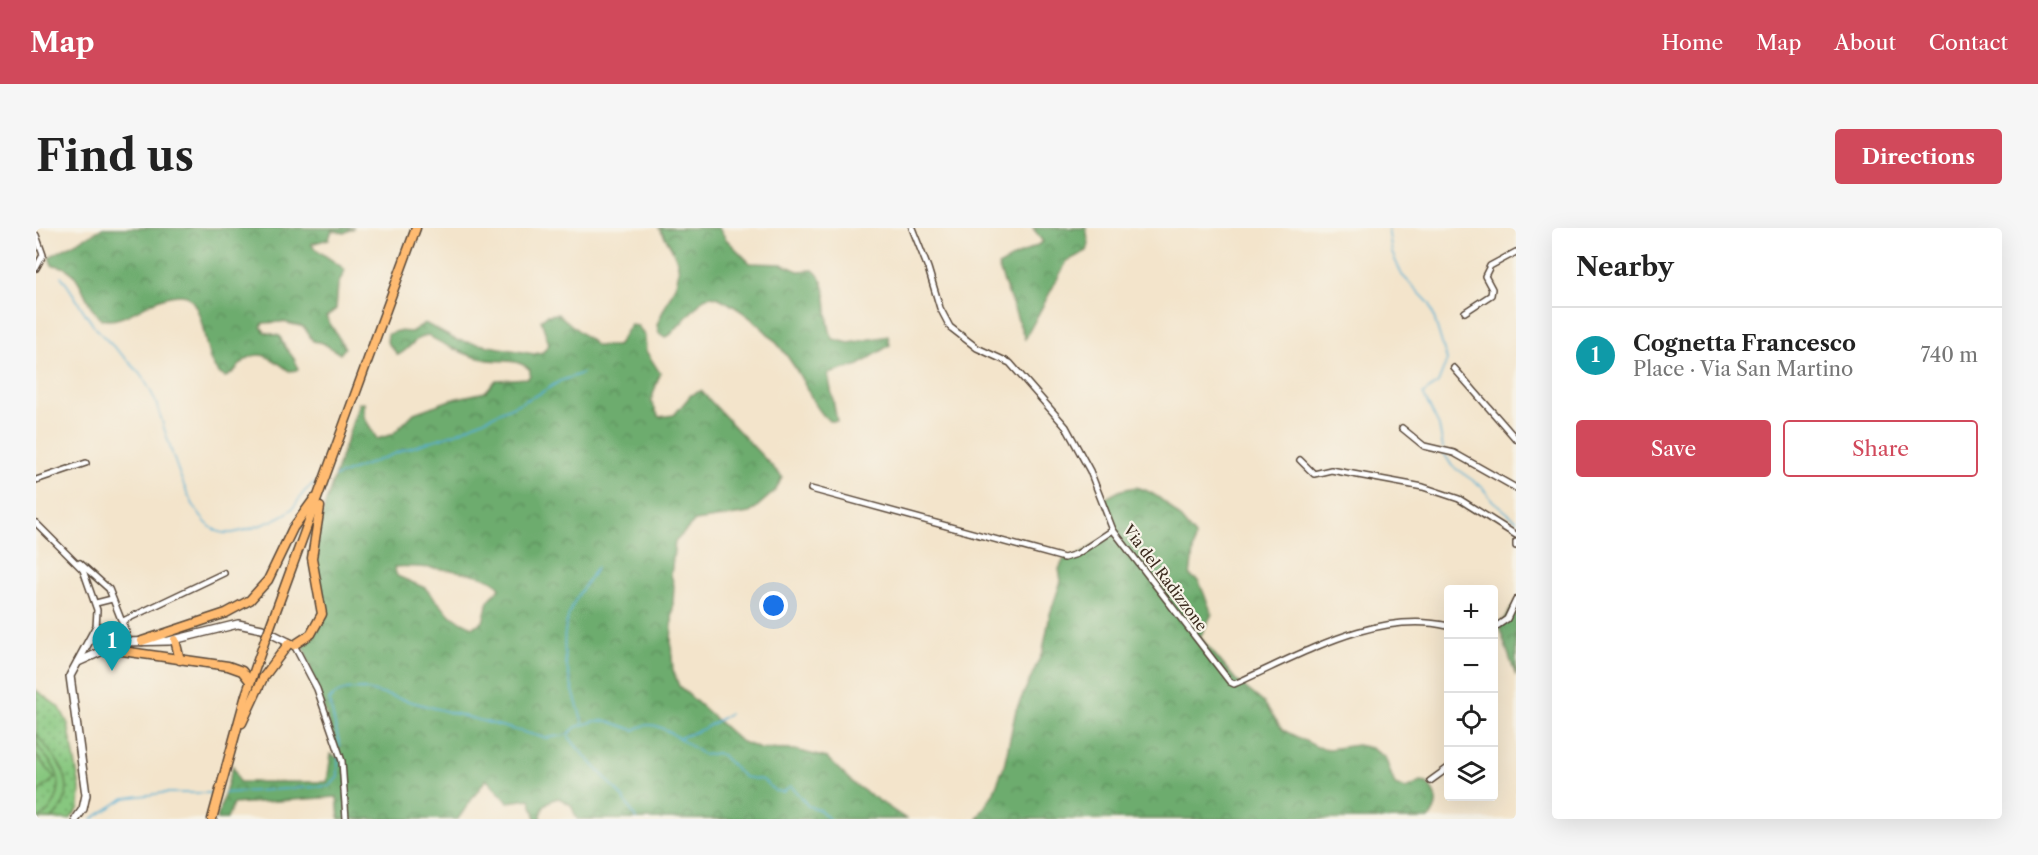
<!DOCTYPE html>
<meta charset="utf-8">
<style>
body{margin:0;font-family:"Libre Caslon Text",serif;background:#f6f6f6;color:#222}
.controls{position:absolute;right:18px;bottom:18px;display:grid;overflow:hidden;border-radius:6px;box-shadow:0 6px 24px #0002}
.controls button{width:54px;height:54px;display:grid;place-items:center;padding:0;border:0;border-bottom:2px solid #e0e0e0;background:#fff;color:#222;font:30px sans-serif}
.you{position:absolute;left:738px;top:378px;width:21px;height:21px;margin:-15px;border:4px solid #fff;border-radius:50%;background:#1a73e8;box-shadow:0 0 0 9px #1a73e833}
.badge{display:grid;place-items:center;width:39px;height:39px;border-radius:50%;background:#d1495b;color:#fff;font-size:20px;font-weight:700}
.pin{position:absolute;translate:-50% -50px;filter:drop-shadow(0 2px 3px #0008)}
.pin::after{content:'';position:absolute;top:32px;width:21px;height:18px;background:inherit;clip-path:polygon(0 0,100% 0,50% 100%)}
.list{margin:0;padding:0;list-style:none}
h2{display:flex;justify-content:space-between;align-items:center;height:78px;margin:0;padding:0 24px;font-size:26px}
h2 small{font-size:20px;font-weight:400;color:#767676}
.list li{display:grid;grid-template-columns:39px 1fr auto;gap:18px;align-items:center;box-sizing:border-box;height:96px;padding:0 24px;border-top:2px solid #e0e0e0}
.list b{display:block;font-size:22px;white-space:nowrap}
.list p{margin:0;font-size:20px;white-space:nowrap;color:#767676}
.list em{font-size:20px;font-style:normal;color:#767676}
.actions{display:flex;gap:12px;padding:18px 24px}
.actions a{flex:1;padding:14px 0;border:2px solid #d1495b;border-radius:6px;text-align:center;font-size:21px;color:#d1495b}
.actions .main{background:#d1495b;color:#fff}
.icon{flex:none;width:33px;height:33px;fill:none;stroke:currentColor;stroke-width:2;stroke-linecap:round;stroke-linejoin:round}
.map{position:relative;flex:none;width:1480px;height:591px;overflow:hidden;border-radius:6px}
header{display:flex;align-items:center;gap:36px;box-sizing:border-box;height:84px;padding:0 30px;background:#d1495b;color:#fff}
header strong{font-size:28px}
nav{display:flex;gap:33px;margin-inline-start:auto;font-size:21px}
.intro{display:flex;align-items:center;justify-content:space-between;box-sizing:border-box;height:144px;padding:0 36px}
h1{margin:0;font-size:42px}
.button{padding:15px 27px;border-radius:6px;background:#d1495b;color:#fff;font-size:21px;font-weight:700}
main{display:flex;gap:36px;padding:0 36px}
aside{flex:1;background:#fff;border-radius:6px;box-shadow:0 6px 24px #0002}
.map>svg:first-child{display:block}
</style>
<header>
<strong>Map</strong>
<nav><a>Home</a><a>Map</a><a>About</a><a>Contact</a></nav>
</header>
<div class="intro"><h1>Find us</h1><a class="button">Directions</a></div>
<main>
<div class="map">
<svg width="1480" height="591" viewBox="0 0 1480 591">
<defs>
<pattern id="grass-dots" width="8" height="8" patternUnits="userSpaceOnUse" patternTransform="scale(1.5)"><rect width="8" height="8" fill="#87c77f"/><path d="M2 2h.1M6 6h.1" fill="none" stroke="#70a267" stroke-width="1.8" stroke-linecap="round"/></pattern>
<pattern id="forest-crowns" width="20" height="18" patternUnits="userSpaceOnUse" patternTransform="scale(1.5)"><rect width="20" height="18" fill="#6dac6e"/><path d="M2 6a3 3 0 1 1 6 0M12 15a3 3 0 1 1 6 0" fill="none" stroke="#5b8c5a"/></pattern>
</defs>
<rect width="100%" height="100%" fill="#f7f3e8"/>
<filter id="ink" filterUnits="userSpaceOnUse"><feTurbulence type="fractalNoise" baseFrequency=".0167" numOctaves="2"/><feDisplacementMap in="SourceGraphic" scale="12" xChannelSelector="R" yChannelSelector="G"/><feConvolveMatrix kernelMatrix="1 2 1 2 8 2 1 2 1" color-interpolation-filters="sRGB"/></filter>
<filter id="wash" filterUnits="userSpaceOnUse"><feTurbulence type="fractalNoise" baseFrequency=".008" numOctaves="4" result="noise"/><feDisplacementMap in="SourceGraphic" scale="24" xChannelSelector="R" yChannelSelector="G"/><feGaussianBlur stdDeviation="1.35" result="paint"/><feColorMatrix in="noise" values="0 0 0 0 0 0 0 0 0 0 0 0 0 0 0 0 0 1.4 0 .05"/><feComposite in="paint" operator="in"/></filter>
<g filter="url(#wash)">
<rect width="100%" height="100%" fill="#f3e4cb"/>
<path fill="url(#grass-dots)" stroke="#61784e" stroke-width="1.5" d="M 0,462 L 24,480 L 32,496 L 44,560 L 43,580 L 34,591 L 0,591 Z"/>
<g fill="url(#forest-crowns)" stroke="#546b46" stroke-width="1.5" fill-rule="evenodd">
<path d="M 67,0 L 318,0 L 308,5 L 296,2 L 293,11 L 275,16 C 285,27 298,32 309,42 L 302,57 L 300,81 L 290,89 L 309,120 L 304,126 L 287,115 L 277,113 L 268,99 L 247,94 L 227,95 L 225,99 L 229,104 L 244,108 C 247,122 261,128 262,142 L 253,143 C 237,131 222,117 204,137 C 199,142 196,147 189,149 C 163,138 175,87 151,68 C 121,60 91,99 65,91 C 45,74 48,38 16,37 L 13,29 Z"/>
<path d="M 623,0 L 683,0 L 690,11 L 714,35 L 746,36 L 762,43 L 777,42 C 797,57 786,91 797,111 L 813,115 L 852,108 L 854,117 L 823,137 L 792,146 L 801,193 L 793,193 C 779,181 774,165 765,150 C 749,120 723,93 694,76 C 685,71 678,65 668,70 L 634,107 L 629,109 L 623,105 L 621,97 C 640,49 657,48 623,0 Z"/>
<path d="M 997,0 L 1050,0 L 1053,16 L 1051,23 L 1031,33 L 989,111 L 962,38 L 1007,14 Z"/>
<path d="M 522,86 L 561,118 L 581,118 L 594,97 L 602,98 L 609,108 L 610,123 L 624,145 L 615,173 L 623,189 L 638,187 L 655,167 L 665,163 L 746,249 L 740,262 L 714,285 L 659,293 L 639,314 L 635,347 L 638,357 L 635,415 L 637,442 L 643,458 L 704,513 L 724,521 L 759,522 L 791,530 L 818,556 L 870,591 L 541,591 L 535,577 L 523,570 C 511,572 505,579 505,591 L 500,591 L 494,571 L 472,574 L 450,551 L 422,591 L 303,591 L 301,569 L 197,576 L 191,591 L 181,591 L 197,538 L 203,554 L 291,554 L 295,526 L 305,532 L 267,418 L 279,405 L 289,383 L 278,336 L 287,283 L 323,175 L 328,175 L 328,189 L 341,211 L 357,206 L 378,185 L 417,171 L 449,164 L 460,152 L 492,150 L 494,147 L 494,142 C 481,129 464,135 448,131 C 434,129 403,115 392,107 C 378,109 374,122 362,127 L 351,114 L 352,106 L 361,103 L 375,104 L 389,95 L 420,112 L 498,126 L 507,124 L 513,116 L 505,92 L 511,87 ZM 358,339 C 376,337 459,343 464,360 L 452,373 L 447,394 L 436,399 L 415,388 L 389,360 L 361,348 Z"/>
<path d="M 1100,259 C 1126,265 1142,288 1159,308 L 1154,348 L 1163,353 L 1176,386 L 1164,409 L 1200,452 L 1228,475 L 1247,502 L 1281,519 L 1293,521 L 1321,517 L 1335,520 L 1349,529 L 1359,557 L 1370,561 L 1385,554 L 1391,555 C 1402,568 1404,576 1393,591 L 941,591 L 957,566 L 968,538 L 980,482 L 1007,423 L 1014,386 L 1025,353 L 1023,341 L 1028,331 L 1040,329 L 1080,303 L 1068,271 L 1085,262 Z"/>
<path d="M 1480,373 L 1480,448 L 1463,399 Z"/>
</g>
<g fill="#87c77f" stroke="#61784e" stroke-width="1.5">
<path d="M 0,506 C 22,533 48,559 16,591 L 2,591 C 21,581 29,557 17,538 C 9,526 0,522 0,506 Z"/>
<path d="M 0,527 L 19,550 L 0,566 Z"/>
</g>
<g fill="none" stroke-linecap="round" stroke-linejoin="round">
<g stroke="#56aed3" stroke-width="1.5">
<path d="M 1352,0 L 1356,25 L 1366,47 L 1394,76 L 1411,132 L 1402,155 L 1387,166 L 1403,198 L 1407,220"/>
<path d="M 25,48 C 37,64 46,82 58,98 C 81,126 106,138 120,175 C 131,204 152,301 188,305 C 203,307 245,291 256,281 C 267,269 262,266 280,255"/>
<path d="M 1407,224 L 1416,238 L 1445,258 L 1457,273 L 1480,292"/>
<path d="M 299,249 L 368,222 L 420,205 L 503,166 L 524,153 L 547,145"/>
<path d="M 693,486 L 667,501 L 643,510 L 668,527 L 681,525 L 687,528 L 708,549 L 727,552 L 739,563 L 747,564 L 755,558 L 772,578 L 784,582 L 793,591"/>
<path d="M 547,495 C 537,461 520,422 533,386 C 538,370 552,354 561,339"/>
<path d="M 533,509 C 554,538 584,559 600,591"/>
<path d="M 304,518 L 293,472 C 302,461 314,461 328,461 L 509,510 L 531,507 L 540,499 L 559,493 L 572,493 L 598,502 C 617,491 626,500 643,510"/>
<path d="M 188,565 L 294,558 L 302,549 L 302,529"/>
<path d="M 56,591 L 89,570 L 127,565 L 180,565"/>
</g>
</g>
</g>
<g filter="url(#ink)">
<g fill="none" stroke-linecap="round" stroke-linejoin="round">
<defs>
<g id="minor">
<path d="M 876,0 L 892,40 L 904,80 L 914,99 L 941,120 L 974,135 L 1030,199 L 1054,243 L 1077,302 L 1194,454 L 1198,456 C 1263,428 1340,381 1412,398"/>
<path d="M 0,7 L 7,27 L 0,40"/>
<path d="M 1429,84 L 1455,67 L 1456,61 L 1449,48 L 1454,38 L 1480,24"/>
<path d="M 1418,140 L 1480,211"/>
<path d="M 1366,200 L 1388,218 L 1418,225 L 1480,260"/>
<path d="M 1264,232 L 1278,246 L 1295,242 L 1387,259 L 1423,271 L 1480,307"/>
<path d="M 0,252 L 50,235"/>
<path d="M 775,261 L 1028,330 L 1041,326 L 1077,302"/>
<path d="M 0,295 L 47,342 L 61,382 L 60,400"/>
<path d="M 1480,314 L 1480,318"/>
<path d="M 44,335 L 73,361 L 90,404"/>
<path d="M 60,375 L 76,371"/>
<path d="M 87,393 L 188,345"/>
<path d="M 1458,400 L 1471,391 L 1480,372"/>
<path d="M 258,417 L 281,461 L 306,533 L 310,591"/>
<path d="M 1394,553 L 1412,540"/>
</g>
<g id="tertiary">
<path d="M 42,434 L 87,414 L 133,413 L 202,396 L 226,401 L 256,416"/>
<path d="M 40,591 L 47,581 L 50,567 L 34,448 L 60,400 L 72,399 L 93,413"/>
</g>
<g id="primary">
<path d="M 234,399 L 380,0"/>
<path d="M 139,412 L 144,432"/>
<path d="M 106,413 L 190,385 L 214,372 L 232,352 L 257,300 L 278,271"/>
<path d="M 258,417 L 275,406 L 286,386 L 276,330 L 284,279"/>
<path d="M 72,421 L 192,438 L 206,443 L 214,453"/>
<path d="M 206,495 L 227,450 L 253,415"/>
<path d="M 176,591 L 210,467 L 230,409"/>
</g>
</defs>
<use href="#minor" stroke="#574638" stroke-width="8"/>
<use href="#tertiary" stroke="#574638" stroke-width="10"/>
<use href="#primary" stroke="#574638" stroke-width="11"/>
<use href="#minor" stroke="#fff" stroke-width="5"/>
<use href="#tertiary" stroke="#fff" stroke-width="7"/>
<use href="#primary" stroke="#ffbb71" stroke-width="8"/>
<defs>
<path id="primary-bridge" d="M 230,409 L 234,399"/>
</defs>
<use href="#primary-bridge" stroke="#574638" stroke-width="11" stroke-linecap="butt"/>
<use href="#primary-bridge" stroke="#ffbb71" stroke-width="8"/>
</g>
</g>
<g text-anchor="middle" stroke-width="4.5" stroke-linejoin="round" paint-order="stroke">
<g font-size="15" fill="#3b2a1e" stroke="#f7f3e8">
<text transform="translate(1129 350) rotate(53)" y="5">Via del Radizzone</text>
</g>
</g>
</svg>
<div class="controls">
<button>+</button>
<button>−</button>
<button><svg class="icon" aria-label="locate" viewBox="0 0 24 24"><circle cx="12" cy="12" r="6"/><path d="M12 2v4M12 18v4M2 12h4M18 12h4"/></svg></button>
<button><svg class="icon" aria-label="layers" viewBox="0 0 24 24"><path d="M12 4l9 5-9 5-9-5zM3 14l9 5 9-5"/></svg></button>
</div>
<div class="you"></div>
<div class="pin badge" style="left:76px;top:443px;background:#0f9aa8">1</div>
</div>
<aside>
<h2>Nearby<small></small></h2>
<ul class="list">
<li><span class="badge" style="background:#0f9aa8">1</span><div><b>Cognetta Francesco</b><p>Place · Via San Martino</p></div><em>740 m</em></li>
</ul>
<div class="actions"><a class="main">Save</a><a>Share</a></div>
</aside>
</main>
